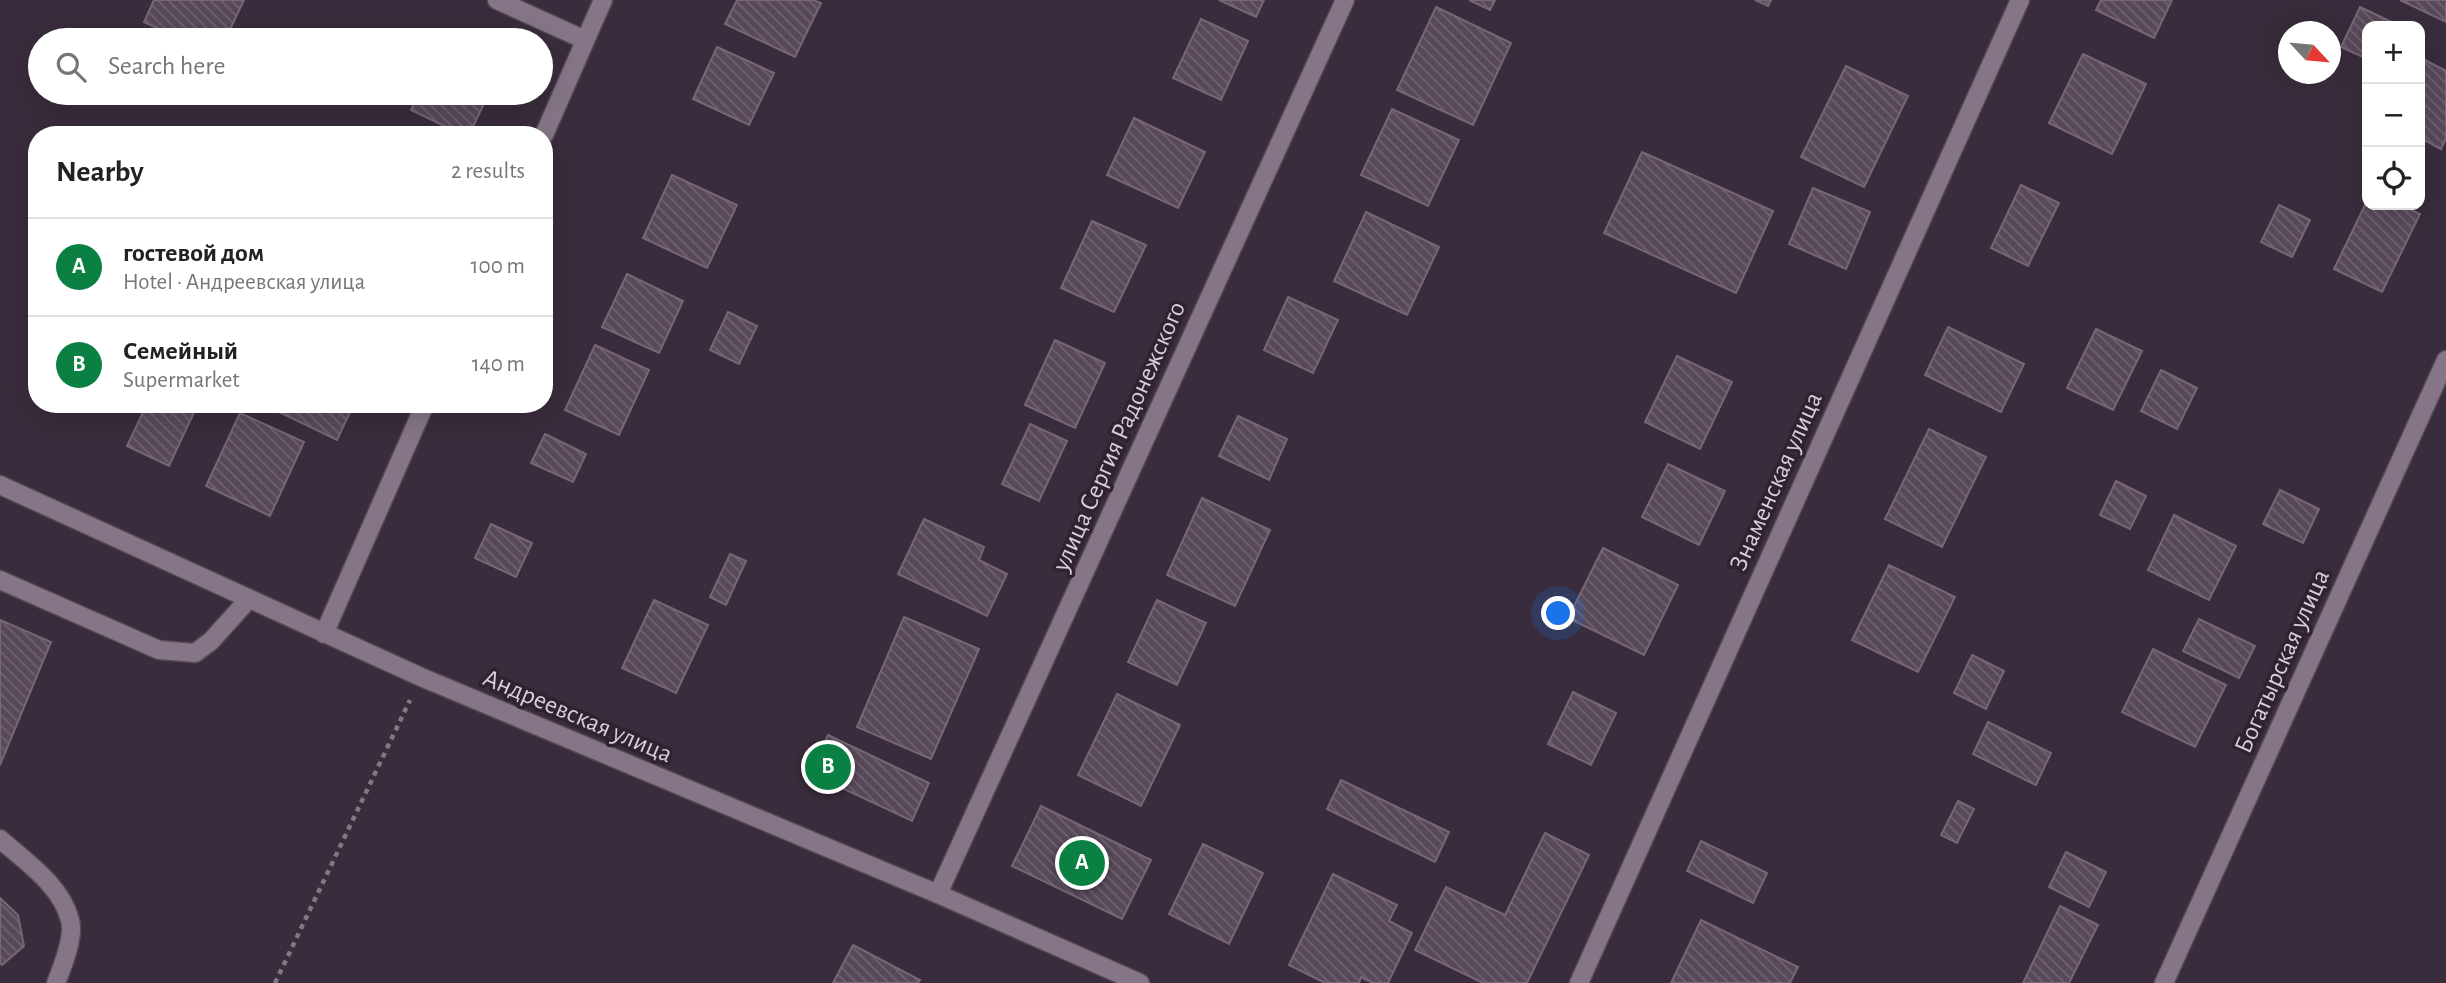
<!DOCTYPE html>
<meta charset="utf-8">
<style>
body{margin:0;font-family:"Alegreya Sans",sans-serif;background:#f2f2f2;color:#222}
.controls{position:absolute;right:21px;top:21px;display:grid;overflow:hidden;border-radius:14px;box-shadow:0 7px 28px #0002}
.controls button{width:63px;height:63px;display:grid;place-items:center;padding:0;border:0;border-bottom:2px solid #e0e0e0;background:#fff;color:#222;font:35px sans-serif}
.compass{position:absolute;left:2278px;top:21px;width:63px;height:63px;border-radius:50%;background:#fff;box-shadow:0 7px 28px #0002;rotate:116deg}
.you{position:absolute;left:1559px;top:614px;width:24px;height:24px;margin:-18px;border:5px solid #fff;border-radius:50%;background:#1a73e8;box-shadow:0 0 0 10px #1a73e833}
.badge{display:grid;place-items:center;width:46px;height:46px;border-radius:50%;background:#0b8043;color:#fff;font-size:23px;font-weight:700}
.pin{position:absolute;translate:-50% -50%;border:4px solid #fff;box-shadow:0 2px 7px #0006}
.list{margin:0;padding:0;list-style:none}
h2{display:flex;justify-content:space-between;align-items:center;height:91px;margin:0;padding:0 28px;font-size:30px}
h2 small{font-size:23px;font-weight:400;color:#767676}
.list li{display:grid;grid-template-columns:46px 1fr auto;gap:21px;align-items:center;box-sizing:border-box;height:98px;padding:0 28px;border-top:2px solid #e0e0e0}
.list b{display:block;font-size:26px;white-space:nowrap}
.list p{margin:0;font-size:23px;white-space:nowrap;color:#767676}
.list em{font-size:23px;font-style:normal;color:#767676}
.icon{flex:none;width:38px;height:38px;fill:none;stroke:currentColor;stroke-width:2;stroke-linecap:round;stroke-linejoin:round}
.map{position:relative;flex:none;width:2446px;height:983px;overflow:hidden}
.search{position:absolute;background:#fff;box-shadow:0 7px 28px #0002;left:28px;top:28px;width:525px;height:77px;display:flex;align-items:center;gap:18px;box-sizing:border-box;padding:0 24px;border-radius:38px;color:#767676;font-size:26px}
.panel{position:absolute;background:#fff;box-shadow:0 7px 28px #0002;left:28px;top:126px;width:525px;height:287px;border-radius:28px}
.map>svg:first-child{display:block}
</style>
<div class="map">
<svg width="2446" height="983" viewBox="0 0 2446 983">
<defs>
<pattern id="building-back-hatch" width="6" height="6" patternUnits="userSpaceOnUse" patternTransform="scale(1.75)"><rect width="6" height="6" fill="#584959"/><path d="M-1 5l2 2M0 0l6 6M5-1l2 2" fill="none" stroke="#6f6270"/></pattern>
</defs>
<rect width="100%" height="100%" fill="#392c3c"/>
<g fill="url(#building-back-hatch)" stroke="#766677" stroke-width="2">
<path d="M 154,0 L 244,0 L 225,40 L 183,40 L 144,22 Z"/>
<path d="M 737,0 L 813,0 L 821,3 L 795,57 L 725,24 Z"/>
<path d="M 1219,0 L 1264,0 L 1256,17 Z"/>
<path d="M 1469,0 L 1495,0 L 1490,10 Z"/>
<path d="M 1755,0 L 1771,0 L 1768,6 Z"/>
<path d="M 2101,0 L 2172,0 L 2154,38 L 2096,10 Z"/>
<path d="M 2400,0 L 2446,0 L 2446,22 Z"/>
<path d="M 1436,7 L 1511,43 L 1473,125 L 1397,90 Z"/>
<path d="M 2360,7 L 2398,25 L 2367,26 L 2367,59 L 2341,47 Z"/>
<path d="M 1201,19 L 1248,41 L 1221,100 L 1173,78 Z"/>
<path d="M 717,47 L 774,73 L 749,125 L 693,99 Z"/>
<path d="M 2083,54 L 2146,84 L 2112,154 L 2049,123 Z"/>
<path d="M 2421,58 L 2446,71 L 2446,138 L 2441,149 L 2420,138 Z"/>
<path d="M 1846,66 L 1908,96 L 1864,187 L 1801,157 Z"/>
<path d="M 419,93 L 489,93 L 469,135 L 463,135 L 411,110 Z"/>
<path d="M 1392,109 L 1459,140 L 1428,206 L 1361,175 Z"/>
<path d="M 1134,118 L 1205,152 L 1178,208 L 1107,175 Z"/>
<path d="M 1642,152 L 1773,211 L 1736,293 L 1604,233 Z"/>
<path d="M 672,175 L 737,205 L 707,268 L 643,238 Z"/>
<path d="M 2021,185 L 2059,203 L 2028,266 L 1991,248 Z"/>
<path d="M 1813,188 L 1870,212 L 1846,269 L 1789,244 Z"/>
<path d="M 2367,201 L 2367,205 L 2400,205 L 2420,214 L 2382,292 L 2334,269 Z"/>
<path d="M 2279,205 L 2310,220 L 2292,257 L 2261,242 Z"/>
<path d="M 1366,212 L 1439,247 L 1407,315 L 1334,281 Z"/>
<path d="M 1092,221 L 1146,245 L 1114,312 L 1061,288 Z"/>
<path d="M 627,274 L 683,301 L 659,353 L 602,327 Z"/>
<path d="M 1288,297 L 1338,320 L 1313,373 L 1264,350 Z"/>
<path d="M 728,312 L 757,326 L 739,364 L 710,350 Z"/>
<path d="M 1948,327 L 2024,364 L 2001,412 L 1925,375 Z"/>
<path d="M 2096,329 L 2142,351 L 2113,410 L 2067,388 Z"/>
<path d="M 1055,340 L 1105,363 L 1075,428 L 1025,405 Z"/>
<path d="M 595,345 L 649,370 L 619,435 L 565,410 Z"/>
<path d="M 1677,356 L 1732,382 L 1700,449 L 1645,422 Z"/>
<path d="M 2161,370 L 2197,388 L 2177,429 L 2141,411 Z"/>
<path d="M 147,404 L 198,404 L 169,466 L 127,446 Z"/>
<path d="M 282,404 L 354,404 L 337,440 L 279,412 Z"/>
<path d="M 240,413 L 304,442 L 270,516 L 206,486 Z"/>
<path d="M 1238,416 L 1287,439 L 1269,480 L 1219,456 Z"/>
<path d="M 1030,424 L 1067,441 L 1039,501 L 1002,484 Z"/>
<path d="M 1929,429 L 1986,457 L 1942,547 L 1885,519 Z"/>
<path d="M 545,434 L 586,454 L 573,482 L 531,463 Z"/>
<path d="M 1668,464 L 1725,491 L 1699,545 L 1642,517 Z"/>
<path d="M 2116,481 L 2146,496 L 2130,529 L 2100,515 Z"/>
<path d="M 2280,490 L 2319,509 L 2303,543 L 2263,524 Z"/>
<path d="M 1202,498 L 1270,530 L 1235,606 L 1167,575 Z"/>
<path d="M 2174,515 L 2236,546 L 2209,600 L 2148,570 Z"/>
<path d="M 924,519 L 984,547 L 979,560 L 1007,574 L 987,616 L 898,574 Z"/>
<path d="M 491,524 L 532,543 L 516,577 L 475,558 Z"/>
<path d="M 1603,548 L 1678,585 L 1644,655 L 1568,618 Z"/>
<path d="M 730,554 L 746,561 L 726,605 L 710,597 Z"/>
<path d="M 1889,565 L 1955,597 L 1918,672 L 1852,640 Z"/>
<path d="M 654,600 L 708,625 L 676,693 L 622,668 Z"/>
<path d="M 1157,600 L 1206,623 L 1177,685 L 1128,662 Z"/>
<path d="M 904,617 L 979,649 L 931,759 L 857,727 Z"/>
<path d="M 2199,619 L 2255,646 L 2239,678 L 2183,651 Z"/>
<path d="M 0,620 L 51,642 L 0,765 Z"/>
<path d="M 2153,649 L 2226,685 L 2195,747 L 2122,712 Z"/>
<path d="M 1972,655 L 2004,671 L 1986,709 L 1954,693 Z"/>
<path d="M 1573,692 L 1616,713 L 1591,765 L 1548,744 Z"/>
<path d="M 1117,694 L 1180,725 L 1141,806 L 1078,775 Z"/>
<path d="M 1988,722 L 2051,753 L 2036,785 L 1973,754 Z"/>
<path d="M 828,735 L 929,783 L 912,821 L 810,773 Z"/>
<path d="M 1341,780 L 1449,832 L 1435,862 L 1327,809 Z"/>
<path d="M 1958,801 L 1974,809 L 1957,843 L 1941,835 Z"/>
<path d="M 1041,806 L 1151,860 L 1122,919 L 1012,866 Z"/>
<path d="M 1545,833 L 1589,855 L 1527,983 L 1483,983 L 1415,950 L 1446,887 L 1505,915 Z"/>
<path d="M 1701,841 L 1767,873 L 1753,903 L 1687,871 Z"/>
<path d="M 1203,844 L 1263,873 L 1229,944 L 1169,914 Z"/>
<path d="M 2066,852 L 2106,872 L 2089,907 L 2049,887 Z"/>
<path d="M 1333,874 L 1397,905 L 1389,921 L 1412,933 L 1388,983 L 1373,983 L 1361,977 L 1359,983 L 1325,983 L 1289,965 Z"/>
<path d="M 0,898 L 18,915 L 24,946 L 2,965 L 0,963 Z"/>
<path d="M 2060,906 L 2098,925 L 2069,983 L 2023,983 Z"/>
<path d="M 1701,920 L 1798,967 L 1790,983 L 1671,983 Z"/>
<path d="M 853,945 L 920,980 L 918,983 L 833,983 Z"/>
</g>
<g fill="none" stroke-linecap="round" stroke-linejoin="round">
<defs>
<g id="minor">
<path d="M 497,0 L 585,40"/>
<path d="M 544,135 L 603,0"/>
<path d="M 0,485 L 421,677 L 938,894 L 1140,983"/>
<path d="M 0,580 L 159,650 L 195,653 L 211,641 L 248,600"/>
<path d="M 324,634 L 425,404"/>
<path d="M 0,839 C 26,862 61,885 70,920 C 75,936 62,968 56,983"/>
<path d="M 938,894 L 1345,0"/>
<path d="M 1579,983 L 2020,0"/>
<path d="M 2164,983 L 2446,360"/>
</g>
</defs>
<use href="#minor" stroke="#534856" stroke-width="21"/>
<path stroke="#827885" stroke-width="4.5" stroke-dasharray="5 5" stroke-linecap="butt" d="M 275,983 L 410,700"/>
<use href="#minor" stroke="#857587" stroke-width="18"/>
</g>
<g text-anchor="middle" stroke-width="7" stroke-linejoin="round" paint-order="stroke">
<g font-size="26" fill="#d6ced8" stroke="#2f2231">
<text transform="translate(1118 436) rotate(-66)" y="9">улица Сергия Радонежского</text>
<text transform="translate(1775 481) rotate(-66)" y="9">Знаменская улица</text>
<text transform="translate(2281 661) rotate(-66)" y="9">Богатырская улица</text>
<text transform="translate(578 715) rotate(23)" y="9">Андреевская улица</text>
</g>
</g>
</svg>
<div class="controls">
<button>+</button>
<button>−</button>
<button><svg class="icon" aria-label="locate" viewBox="0 0 24 24"><circle cx="12" cy="12" r="6"/><path d="M12 2v4M12 18v4M2 12h4M18 12h4"/></svg></button>
</div>
<svg class="compass" viewBox="-18 -18 36 36"><path d="M0-13l5 13h-10z" fill="#e53935"/><path d="M0 13l5-13h-10z" fill="#767676"/></svg>
<div class="you"></div>
<div class="pin badge" style="left:1082px;top:863px">A</div>
<div class="pin badge" style="left:828px;top:767px">B</div>
<div class="search"><svg class="icon" aria-label="search" viewBox="0 0 24 24"><circle cx="10" cy="10" r="6"/><path d="M15 15l6 6"/></svg>Search here</div>
<section class="panel">
<h2>Nearby<small>2 results</small></h2>
<ul class="list">
<li><span class="badge">A</span><div><b>гостевой дом</b><p>Hotel · Андреевская улица</p></div><em>100 m</em></li>
<li><span class="badge">B</span><div><b>Семейный</b><p>Supermarket</p></div><em>140 m</em></li>
</ul>
</section>
</div>
